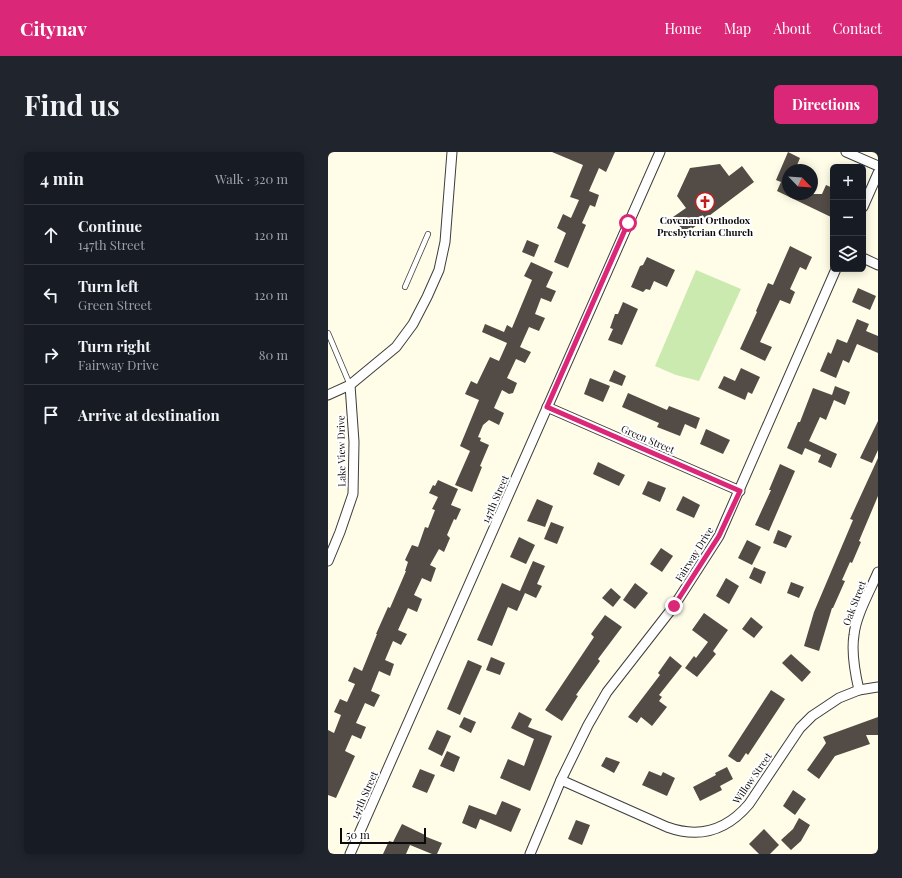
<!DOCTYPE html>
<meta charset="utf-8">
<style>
body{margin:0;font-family:"Playfair Display",serif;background:#20242c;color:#f1f3f6}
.controls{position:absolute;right:12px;top:12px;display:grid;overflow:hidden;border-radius:6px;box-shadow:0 2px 10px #0003}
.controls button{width:36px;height:36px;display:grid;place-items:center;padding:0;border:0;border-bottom:1px solid #363941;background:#171b24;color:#f1f3f6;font:20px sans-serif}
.compass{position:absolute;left:454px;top:12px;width:36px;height:36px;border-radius:50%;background:#171b24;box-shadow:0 2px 10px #0003;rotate:115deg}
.scale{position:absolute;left:12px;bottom:10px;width:86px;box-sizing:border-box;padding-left:4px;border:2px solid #0a0a0a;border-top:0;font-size:11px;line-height:14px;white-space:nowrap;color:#0a0a0a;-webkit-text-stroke:3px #fff;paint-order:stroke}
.stop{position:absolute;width:12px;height:12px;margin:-9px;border:3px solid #db2777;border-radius:50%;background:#fff}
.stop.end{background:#db2777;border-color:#fff;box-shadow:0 1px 4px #0008}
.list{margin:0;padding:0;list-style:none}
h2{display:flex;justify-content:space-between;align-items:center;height:52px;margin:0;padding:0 16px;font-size:17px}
h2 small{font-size:13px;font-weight:400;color:#9ea1a6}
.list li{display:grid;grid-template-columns:26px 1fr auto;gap:12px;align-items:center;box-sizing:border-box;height:60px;padding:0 16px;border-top:1px solid #363941}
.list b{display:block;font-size:15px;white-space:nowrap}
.list p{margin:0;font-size:13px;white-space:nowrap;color:#9ea1a6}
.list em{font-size:13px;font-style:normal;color:#9ea1a6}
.icon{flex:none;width:22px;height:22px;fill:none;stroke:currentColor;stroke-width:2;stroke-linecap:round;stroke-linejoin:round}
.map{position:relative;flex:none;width:550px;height:702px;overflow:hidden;border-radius:6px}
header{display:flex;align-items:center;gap:24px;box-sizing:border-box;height:56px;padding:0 20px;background:#db2777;color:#fff}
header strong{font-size:19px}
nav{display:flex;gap:22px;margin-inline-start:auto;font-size:14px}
.intro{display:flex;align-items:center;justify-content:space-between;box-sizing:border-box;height:96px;padding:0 24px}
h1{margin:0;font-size:28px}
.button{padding:10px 18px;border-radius:6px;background:#db2777;color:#fff;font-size:14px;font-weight:700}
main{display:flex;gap:24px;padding:0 24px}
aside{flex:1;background:#171b24;border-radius:6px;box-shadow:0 2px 10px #0003}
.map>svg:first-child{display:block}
</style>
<header>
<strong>Citynav</strong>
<nav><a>Home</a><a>Map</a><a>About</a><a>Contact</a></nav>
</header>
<div class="intro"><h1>Find us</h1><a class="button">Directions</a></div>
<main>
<aside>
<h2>4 min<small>Walk · 320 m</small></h2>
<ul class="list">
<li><svg class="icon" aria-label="ahead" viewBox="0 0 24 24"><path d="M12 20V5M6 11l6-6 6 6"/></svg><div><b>Continue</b><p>147th Street</p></div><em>120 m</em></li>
<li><svg class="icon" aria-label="left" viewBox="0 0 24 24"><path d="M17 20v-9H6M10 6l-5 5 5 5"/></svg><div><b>Turn left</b><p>Green Street</p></div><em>120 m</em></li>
<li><svg class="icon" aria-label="right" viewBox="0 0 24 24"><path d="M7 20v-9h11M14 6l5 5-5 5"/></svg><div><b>Turn right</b><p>Fairway Drive</p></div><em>80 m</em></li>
<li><svg class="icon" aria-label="arrive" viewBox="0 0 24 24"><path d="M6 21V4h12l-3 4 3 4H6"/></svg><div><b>Arrive at destination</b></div></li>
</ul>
</aside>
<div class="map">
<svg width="550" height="702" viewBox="0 0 550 702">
<rect width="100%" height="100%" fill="#fffce7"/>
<path fill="#cbeab0" d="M 368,118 L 413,137 L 371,229 L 348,223 L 327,214 Z"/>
<g fill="#534c46">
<path d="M 224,0 L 287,0 L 278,20 L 271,16 L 261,39 L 271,43 L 267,55 L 262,53 L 254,71 L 258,73 L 240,116 L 226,110 L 238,81 L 229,76 L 235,62 L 243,66 L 251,48 L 242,45 L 255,13 Z"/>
<path d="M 460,0 L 472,6 L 467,18 L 460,18 L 460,42 L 494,42 L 498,33 L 505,36 L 505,66 L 449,39 L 453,30 L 448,28 Z"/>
<path d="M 392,12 L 401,24 L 414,14 L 426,30 L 357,82 L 345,65 L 358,56 L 349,44 L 362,16 Z"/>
<path d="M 199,88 L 211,93 L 206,105 L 194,100 Z"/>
<path d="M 462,94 L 484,105 L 478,118 L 472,115 L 462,137 L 467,140 L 462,152 L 452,148 L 432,190 L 444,195 L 437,209 L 412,197 L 429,160 L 428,159 L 440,131 L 445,133 Z"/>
<path d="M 319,105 L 347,118 L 339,135 L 326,129 L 322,138 L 318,137 L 315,140 L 303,135 L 312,114 L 315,113 Z"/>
<path d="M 203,110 L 225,120 L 218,135 L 228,139 L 223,150 L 213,146 L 207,162 L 217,166 L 211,179 L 201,175 L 192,195 L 203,200 L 197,211 L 188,207 L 179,226 L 189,231 L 185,241 L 181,242 L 174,238 L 166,256 L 176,261 L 171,273 L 161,268 L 155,273 L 150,285 L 153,286 L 152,289 L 161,293 L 152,314 L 154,315 L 144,340 L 127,333 L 142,299 L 132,294 L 151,248 L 137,242 L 143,229 L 149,232 L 162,205 L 171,209 L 179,191 L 154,180 L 157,172 L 176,180 L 179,173 L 184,176 L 204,128 L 196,124 Z"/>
<path d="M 530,136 L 548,144 L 542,158 L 524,150 Z"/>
<path d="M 295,150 L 310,157 L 294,193 L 280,188 L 285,177 L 282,176 L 287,162 L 290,162 Z"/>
<path d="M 529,167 L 541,172 L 538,179 L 550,184 L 550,201 L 529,192 L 521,211 L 515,208 L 508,226 L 492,219 L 500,200 L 503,202 L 509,187 L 519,191 Z"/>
<path d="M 413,216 L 432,225 L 424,242 L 420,240 L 417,248 L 390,236 L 396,224 L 407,229 Z"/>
<path d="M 286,218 L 298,224 L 294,234 L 281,229 Z"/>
<path d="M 262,226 L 282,234 L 275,250 L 256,242 Z"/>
<path d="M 507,234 L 522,240 L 517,253 L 506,248 L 498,268 L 492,265 L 481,289 L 509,302 L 503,316 L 490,310 L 493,303 L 477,296 L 474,303 L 459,296 L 470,270 L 472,270 L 485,236 L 504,243 Z"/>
<path d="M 300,241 L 339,258 L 341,254 L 372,266 L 368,277 L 357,272 L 352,284 L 329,275 L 331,271 L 294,255 Z"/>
<path d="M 550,269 L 550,298 L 544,311 L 532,306 Z"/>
<path d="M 378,277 L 402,288 L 395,302 L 372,292 Z"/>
<path d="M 550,306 L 550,344 L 531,389 L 533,390 L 524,411 L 522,410 L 514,428 L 517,429 L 505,456 L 504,456 L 491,499 L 476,494 L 486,460 L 525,368 L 522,367 Z"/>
<path d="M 270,310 L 297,323 L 291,334 L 265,322 Z"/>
<path d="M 452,312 L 467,319 L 441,379 L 427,373 L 443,338 L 441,338 Z"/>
<path d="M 110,328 L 130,337 L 123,353 L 133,357 L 128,368 L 126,367 L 119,383 L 122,386 L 116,400 L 111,397 L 102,413 L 108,416 L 103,430 L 94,426 L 86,443 L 94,447 L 89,460 L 80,456 L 70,478 L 79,482 L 73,493 L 65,489 L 57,508 L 66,512 L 62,524 L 51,519 L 43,539 L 52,543 L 46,555 L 37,551 L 28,571 L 38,575 L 33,587 L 24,583 L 17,599 L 27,604 L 8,646 L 0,643 L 0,578 L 6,581 L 13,563 L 6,560 L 12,547 L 19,550 L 27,532 L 20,529 L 26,515 L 34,519 L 49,482 L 48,482 L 60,455 L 62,456 L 78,419 L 77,419 L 80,410 L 77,408 L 84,393 L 90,395 L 97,375 L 100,376 L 107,358 L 104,357 L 110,345 L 101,341 L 105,333 L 107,334 Z"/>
<path d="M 320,329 L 338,336 L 332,350 L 314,342 Z"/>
<path d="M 355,344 L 372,353 L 366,366 L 348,358 Z"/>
<path d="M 209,347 L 225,354 L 217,375 L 199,369 Z"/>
<path d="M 223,370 L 236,375 L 229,392 L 216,387 Z"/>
<path d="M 450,378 L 464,384 L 458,396 L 445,391 Z"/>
<path d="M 191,385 L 207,393 L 198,412 L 182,405 Z"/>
<path d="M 419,388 L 433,395 L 424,413 L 410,406 Z"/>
<path d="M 333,396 L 345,404 L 334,420 L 322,412 Z"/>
<path d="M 205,409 L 217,414 L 209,432 L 214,434 L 208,446 L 197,441 L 189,459 L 180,455 L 164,494 L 149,488 L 174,431 L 192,439 Z"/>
<path d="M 426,415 L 438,420 L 433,432 L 421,426 Z"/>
<path d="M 398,426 L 411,434 L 401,452 L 388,444 Z"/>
<path d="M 463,430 L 476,435 L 471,446 L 459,441 Z"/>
<path d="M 307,431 L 320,441 L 307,457 L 295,448 Z"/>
<path d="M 283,436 L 293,445 L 285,455 L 274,446 Z"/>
<path d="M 376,461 L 400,478 L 385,499 L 388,502 L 369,525 L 357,516 L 366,504 L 368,506 L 380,490 L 364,478 Z"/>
<path d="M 277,463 L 294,475 L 270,507 L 272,509 L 248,543 L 250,544 L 234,569 L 217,558 L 266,485 L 263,482 Z"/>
<path d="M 423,465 L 435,475 L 426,486 L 414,477 Z"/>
<path d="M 463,502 L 483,520 L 474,530 L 454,511 Z"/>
<path d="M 342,504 L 354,514 L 331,543 L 334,545 L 331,549 L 339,555 L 324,574 L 313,565 L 309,571 L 300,565 L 332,523 L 330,521 Z"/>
<path d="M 163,505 L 177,511 L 172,523 L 158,518 Z"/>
<path d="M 140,508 L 154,514 L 132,563 L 119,557 Z"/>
<path d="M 443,538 L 457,547 L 420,603 L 418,601 L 412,610 L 409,610 L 400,604 Z"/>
<path d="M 191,560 L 204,567 L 200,575 L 224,584 L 202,639 L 172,626 L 180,607 L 196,614 L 206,587 L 183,576 Z"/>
<path d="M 136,565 L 148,570 L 143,581 L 131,575 Z"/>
<path d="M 550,565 L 550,583 L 538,583 L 542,592 L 507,604 L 491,627 L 479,618 L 498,591 L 495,585 Z"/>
<path d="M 109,578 L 123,584 L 114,604 L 100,597 Z"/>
<path d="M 119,599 L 132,605 L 126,620 L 112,614 Z"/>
<path d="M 278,605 L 292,610 L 286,621 L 273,614 Z"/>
<path d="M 399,615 L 405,627 L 392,634 L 394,638 L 372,649 L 365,635 L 388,623 L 387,621 Z"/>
<path d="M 92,617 L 107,623 L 99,641 L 84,635 Z"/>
<path d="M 321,619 L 333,624 L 335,620 L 347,626 L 339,644 L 314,633 Z"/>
<path d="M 465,638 L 478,647 L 467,663 L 455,654 Z"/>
<path d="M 174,649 L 193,657 L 183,680 L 152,667 L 148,677 L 134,671 L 141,653 L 168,663 Z"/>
<path d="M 471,666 L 482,673 L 473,689 L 463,698 L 453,688 L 465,677 Z"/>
<path d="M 248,668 L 262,673 L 254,693 L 240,687 Z"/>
<path d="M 74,672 L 97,683 L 96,684 L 114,691 L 109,702 L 104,702 L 82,693 L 78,702 L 55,702 L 61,689 L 65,690 Z"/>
<path d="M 436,677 L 451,693 L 442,702 L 431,702 L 421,692 Z"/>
</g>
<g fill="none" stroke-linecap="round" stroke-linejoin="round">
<defs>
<g id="lane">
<path d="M 77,135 L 100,82"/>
<path d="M 0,181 L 22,233"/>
</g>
<g id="street">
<path d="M 518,0 L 550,14"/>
<path d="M 535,55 L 550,21"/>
<path d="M 535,106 L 550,113"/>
<path d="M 0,243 L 22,233 L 68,195 L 85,172 L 99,145 L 111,118 L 117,90 L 124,0"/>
<path d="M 219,255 L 412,339"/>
<path d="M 0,409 L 12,380 L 25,342 L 26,290 L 22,233"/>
<path d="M 531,538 C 527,521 523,501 526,483 C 528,463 542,439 550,420"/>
<path d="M 233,628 L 339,675 C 372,687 399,678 421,652 L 472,576 L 484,564 L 511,546 L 531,538 L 550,535"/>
<path d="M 22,702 L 332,0"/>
<path d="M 202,702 L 233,628 L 260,573 L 279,540 L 346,454 L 391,384 L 508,117"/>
</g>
</defs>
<use href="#lane" stroke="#3d3d3d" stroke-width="6"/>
<use href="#street" stroke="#3d3d3d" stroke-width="11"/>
<use href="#lane" stroke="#fff" stroke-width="4.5"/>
<use href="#street" stroke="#fff" stroke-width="9"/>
</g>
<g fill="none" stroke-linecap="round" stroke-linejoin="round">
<path stroke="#db2777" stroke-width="5" d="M 300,71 L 219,255 L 412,339 L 391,384 L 346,454"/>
</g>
<defs>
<symbol id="church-ring" viewBox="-11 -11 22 22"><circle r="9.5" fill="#fff" stroke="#bf1f1d" stroke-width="1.5"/><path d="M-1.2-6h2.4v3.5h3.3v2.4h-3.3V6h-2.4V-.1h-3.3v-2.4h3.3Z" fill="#bf1f1d"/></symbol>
</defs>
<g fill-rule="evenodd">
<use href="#church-ring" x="366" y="39" width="22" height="22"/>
</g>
<g text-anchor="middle" stroke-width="4" stroke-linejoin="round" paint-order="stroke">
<g font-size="10" font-weight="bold" fill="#0a0a0a" stroke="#fff">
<text x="377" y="72">Covenant Orthodox<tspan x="377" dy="12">Presbyterian Church</tspan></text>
</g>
<g font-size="10" fill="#0a0a0a" stroke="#fff">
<text transform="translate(320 287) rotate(23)" y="4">Green Street</text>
<text transform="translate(13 299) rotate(-91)" y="4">Lake View Drive</text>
<text transform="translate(167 347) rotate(-66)" y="4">147th Street</text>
<text transform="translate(366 402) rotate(-58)" y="4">Fairway Drive</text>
<text transform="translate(526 451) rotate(-69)" y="4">Oak Street</text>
<text transform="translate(424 626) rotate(-55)" y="4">Willow Street</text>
<text transform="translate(36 643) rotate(-66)" y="4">147th Street</text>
</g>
</g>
</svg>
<div class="controls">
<button>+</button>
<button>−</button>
<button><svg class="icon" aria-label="layers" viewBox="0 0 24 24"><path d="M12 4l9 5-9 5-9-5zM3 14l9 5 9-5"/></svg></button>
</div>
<svg class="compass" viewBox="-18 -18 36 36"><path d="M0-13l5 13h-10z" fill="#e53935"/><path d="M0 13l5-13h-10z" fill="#9ea1a6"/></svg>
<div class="scale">50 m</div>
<div class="stop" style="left:300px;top:71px"></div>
<div class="stop end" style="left:346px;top:454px"></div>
</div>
</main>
